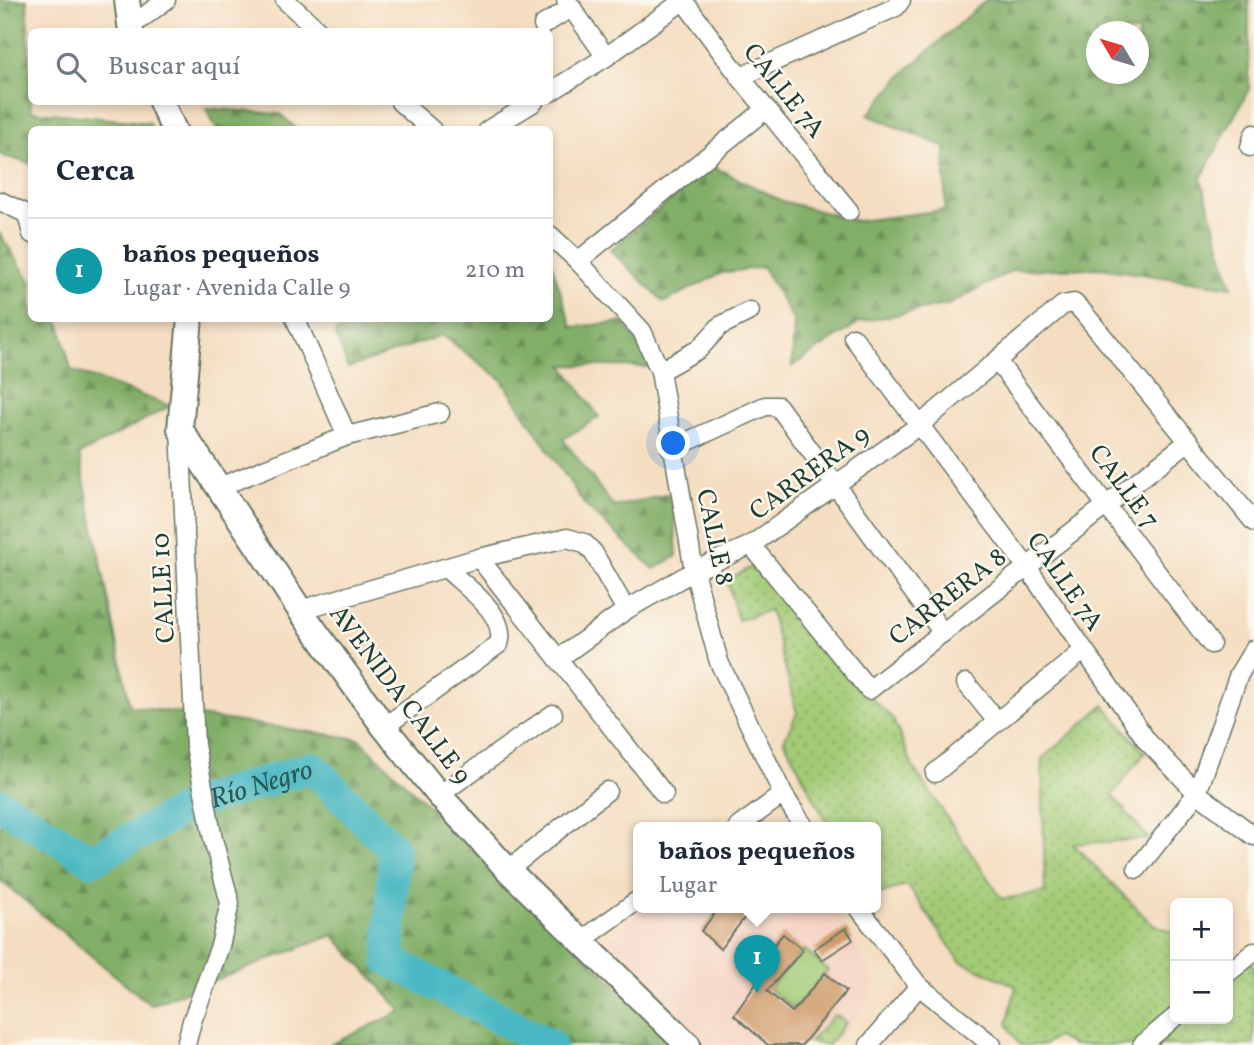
<!DOCTYPE html>
<html lang="es">
<meta charset="utf-8">
<style>
body{margin:0;font-family:Vollkorn,serif;background:#f2f2f3;color:#1f2937}
.controls{position:absolute;right:21px;bottom:21px;display:grid;overflow:hidden;border-radius:10px;box-shadow:0 4px 10px #0003}
.controls button{width:63px;height:63px;display:grid;place-items:center;padding:0;border:0;border-bottom:2px solid #e0e1e3;background:#fff;color:#1f2937;font:35px sans-serif}
.compass{position:absolute;left:1086px;top:21px;width:63px;height:63px;border-radius:50%;background:#fff;box-shadow:0 4px 10px #0003;rotate:308deg}
.you{position:absolute;left:674px;top:444px;width:24px;height:24px;margin:-18px;border:5px solid #fff;border-radius:50%;background:#1a73e8;box-shadow:0 0 0 10px #1a73e833}
.badge{display:grid;place-items:center;width:46px;height:46px;border-radius:50%;background:#1a73e8;color:#fff;font-size:23px;font-weight:700}
.pin{position:absolute;translate:-50% -58px;filter:drop-shadow(0 2px 4px #0008)}
.pin::after{content:'';position:absolute;top:37px;width:24px;height:21px;background:inherit;clip-path:polygon(0 0,100% 0,50% 100%)}
.popup{position:absolute;left:633px;top:822px;width:248px;height:91px;box-sizing:border-box;display:grid;place-content:center;border-radius:10px;background:#fff;filter:drop-shadow(0 2px 5px #0005);font-size:23px;white-space:nowrap;color:#747a83}
.popup b{font-size:26px;color:#1f2937}
.popup::after{content:'';position:absolute;left:50%;top:100%;margin-left:-14px;border:14px solid transparent;border-top-color:#fff}
.list{margin:0;padding:0;list-style:none}
h2{display:flex;justify-content:space-between;align-items:center;height:91px;margin:0;padding:0 28px;font-size:30px}
h2 small{font-size:23px;font-weight:400;color:#747a83}
.list li{display:grid;grid-template-columns:46px 1fr auto;gap:21px;align-items:center;box-sizing:border-box;height:105px;padding:0 28px;border-top:2px solid #e0e1e3}
.list b{display:block;font-size:26px;white-space:nowrap}
.list p{margin:0;font-size:23px;white-space:nowrap;color:#747a83}
.list em{font-size:23px;font-style:normal;color:#747a83}
.icon{flex:none;width:38px;height:38px;fill:none;stroke:currentColor;stroke-width:2;stroke-linecap:round;stroke-linejoin:round}
.map{position:relative;flex:none;width:1254px;height:1045px;overflow:hidden}
.search{position:absolute;background:#fff;box-shadow:0 4px 10px #0003;left:28px;top:28px;width:525px;height:77px;display:flex;align-items:center;gap:18px;box-sizing:border-box;padding:0 24px;border-radius:10px;color:#747a83;font-size:26px}
.panel{position:absolute;background:#fff;box-shadow:0 4px 10px #0003;left:28px;top:126px;width:525px;height:196px;border-radius:10px}
.map>svg:first-child{display:block}
</style>
<div class="map">
<svg width="1254" height="1045" viewBox="0 0 1254 1045">
<defs>
<pattern id="grass-dots" width="8" height="8" patternUnits="userSpaceOnUse" patternTransform="scale(1.75)"><rect width="8" height="8" fill="#a3cb76"/><path d="M2 2h.1M6 6h.1" fill="none" stroke="#84a662" stroke-width="1.8" stroke-linecap="round"/></pattern>
<pattern id="forest-firs" width="22" height="20" patternUnits="userSpaceOnUse" patternTransform="scale(1.75)"><rect width="22" height="20" fill="#82af67"/><path d="M5 1l3.5 6h-7zM16 11l3.5 6h-7z" fill="#6a9056"/></pattern>
</defs>
<rect width="100%" height="100%" fill="#fbf7ec"/>
<filter id="ink" filterUnits="userSpaceOnUse"><feTurbulence type="fractalNoise" baseFrequency=".0143" numOctaves="2"/><feDisplacementMap in="SourceGraphic" scale="14" xChannelSelector="R" yChannelSelector="G"/><feConvolveMatrix kernelMatrix="1 2 1 2 8 2 1 2 1" color-interpolation-filters="sRGB"/></filter>
<filter id="wash" filterUnits="userSpaceOnUse"><feTurbulence type="fractalNoise" baseFrequency=".00686" numOctaves="4" result="noise"/><feDisplacementMap in="SourceGraphic" scale="28" xChannelSelector="R" yChannelSelector="G"/><feGaussianBlur stdDeviation="1.57" result="paint"/><feColorMatrix in="noise" values="0 0 0 0 0 0 0 0 0 0 0 0 0 0 0 0 0 1.4 0 .05"/><feComposite in="paint" operator="in"/></filter>
<g filter="url(#wash)">
<rect width="100%" height="100%" fill="#f4ddc0"/>
<path fill="#f5d3c2" d="M 646,907 L 834,907 L 875,980 L 874,994 L 835,1045 L 705,1045 L 603,946 Z"/>
<g fill="url(#grass-dots)" stroke="#618455" stroke-width="2">
<path d="M 761,562 L 847,673 L 893,719 L 913,767 L 1002,899 L 1045,892 L 1042,759 L 1104,705 L 1145,753 L 1112,795 L 1149,839 L 1073,844 L 1151,923 L 1175,933 L 1175,1019 L 1228,1019 L 1228,955 L 1254,965 L 1254,1045 L 1072,1045 L 1057,1037 L 1043,1045 L 1020,1045 L 1007,1024 L 1016,986 L 960,961 L 907,885 L 876,895 L 876,827 L 829,827 L 784,740 L 797,713 L 770,610 L 738,620 L 727,580 Z"/>
<path d="M 835,1014 L 846,1023 L 828,1045 L 809,1042 Z"/>
</g>
<g fill="url(#forest-firs)" stroke="#50764e" stroke-width="2" fill-rule="evenodd">
<path d="M 0,0 L 27,0 L 31,111 L 150,123 L 151,129 L 32,130 L 31,164 L 0,155 Z"/>
<path d="M 986,0 L 1249,0 L 1249,89 L 1201,178 L 1232,287 L 1100,268 L 1013,270 L 950,304 L 860,322 L 792,366 L 794,322 L 763,267 L 722,273 L 664,302 L 610,250 L 712,166 L 782,201 L 857,221 L 945,210 L 945,147 L 868,115 L 905,72 ZM 1096,32 L 1138,32 L 1138,74 L 1096,74 Z"/>
<path d="M 206,108 L 280,114 L 297,129 L 216,129 Z"/>
<path d="M 0,234 L 31,282 L 32,318 L 56,319 L 60,324 L 71,370 L 170,406 L 79,455 L 130,706 L 359,739 L 678,1045 L 330,1045 L 402,1011 L 333,935 L 151,1005 L 0,880 Z"/>
<path d="M 550,259 L 572,327 L 624,322 L 653,367 L 563,365 L 599,417 L 563,439 L 614,507 L 673,493 L 677,556 L 654,569 L 585,505 L 501,379 L 442,335 L 348,368 L 335,333 L 364,319 L 550,318 Z"/>
</g>
<path fill="#a3cb76" stroke="#618455" stroke-width="2" d="M 804,949 L 828,970 L 794,1009 L 769,989 Z"/>
<g fill="none" stroke-linecap="round" stroke-linejoin="round">
<path stroke="#49b8c2" stroke-width="32" id="s1" d="M 0,804 L 92,860 L 193,804 L 312,767 L 394,850 L 389,960 L 550,1045"/>
</g>
<g id="blocks">
<g fill="#cf9b6b">
<path d="M 720,907 L 753,907 L 720,949 L 701,931 Z"/>
<path d="M 846,928 L 853,940 L 822,960 L 814,949 Z"/>
<path d="M 783,934 L 803,950 L 767,991 L 792,1012 L 825,973 L 846,991 L 802,1045 L 768,1045 L 734,1015 L 758,981 L 749,974 Z"/>
</g>
</g>
</g>
<g filter="url(#ink)">
<use href="#blocks" fill-opacity="0" stroke="#6a7565" stroke-width="2"/>
<g fill="none" stroke-linecap="round" stroke-linejoin="round">
<defs>
<g id="street">
<path d="M 285,0 L 320,32"/>
<path d="M 566,0 L 606,57"/>
<path d="M 683,0 L 740,77 L 849,211"/>
<path d="M 543,25 L 572,7"/>
<path d="M 130,27 L 166,0"/>
<path d="M 740,77 L 896,7 L 901,0"/>
<path d="M 550,92 L 606,57 L 684,0"/>
<path d="M 400,102 L 432,130"/>
<path d="M 488,130 L 534,102"/>
<path d="M 1250,147 L 1254,134"/>
<path d="M 0,201 L 27,214 L 32,234"/>
<path d="M 550,235 L 578,261 L 642,331 L 660,371 L 694,571 L 719,662 L 783,794 L 804,827"/>
<path d="M 578,261 L 766,109"/>
<path d="M 295,318 L 347,436"/>
<path d="M 853,337 L 1027,567 L 1147,741 L 1197,793 L 1254,836"/>
<path d="M 997,361 L 1211,644"/>
<path d="M 660,371 L 699,349 L 720,326 L 750,311"/>
<path d="M 180,429 L 195,745 L 213,839 L 230,903 L 220,946 L 192,1021 L 186,1045"/>
<path d="M 671,449 L 765,406 L 778,406 L 943,633"/>
<path d="M 219,487 L 347,436 L 440,413"/>
<path d="M 751,545 L 869,690 L 1189,441"/>
<path d="M 479,558 L 664,794"/>
<path d="M 300,610 L 479,558 L 567,538 L 584,543 L 593,552 L 626,610"/>
<path d="M 558,659 L 626,610 L 694,571 L 751,545 L 921,424 L 1063,305 L 1074,303 L 1083,312 L 1254,522"/>
<path d="M 966,683 L 996,720"/>
<path d="M 384,727 L 499,644 C 508,614 466,588 446,568"/>
<path d="M 935,773 L 1083,651"/>
<path d="M 439,795 L 553,714"/>
<path d="M 738,827 L 783,794"/>
<path d="M 1137,869 L 1197,793 L 1239,674 L 1254,649"/>
<path d="M 508,870 L 607,791"/>
<path d="M 858,907 L 919,986 L 992,1045"/>
<path d="M 581,941 L 638,900"/>
<path d="M 1228,973 L 1254,952"/>
<path d="M 869,1045 L 919,986"/>
<path d="M 1142,1045 L 1175,1017"/>
</g>
<g id="secondary">
<path d="M 127,0 L 131,32"/>
<path d="M 161,102 L 174,130"/>
<path d="M 190,318 L 180,429 L 300,610 L 384,727 L 439,795 L 508,870 L 688,1045"/>
</g>
</defs>
<use href="#street" stroke="#6a7565" stroke-width="21"/>
<use href="#secondary" stroke="#6a7565" stroke-width="28"/>
<use href="#street" stroke="#fff" stroke-width="18"/>
<use href="#secondary" stroke="#fff" stroke-width="24"/>
</g>
</g>
<g text-anchor="middle" stroke-width="5" stroke-linejoin="round" paint-order="stroke">
<g font-size="26" fill="#1f3d34" stroke="#fbf7ec">
<text transform="translate(785 90) rotate(51)" y="9">CALLE 7A</text>
<text transform="translate(809 472) rotate(-36)" y="9">CARRERA 9</text>
<text transform="translate(1125 486) rotate(53)" y="9">CALLE 7</text>
<text transform="translate(716 537) rotate(78)" y="9">CALLE 8</text>
<text transform="translate(1066 581) rotate(55)" y="9">CALLE 7A</text>
<text transform="translate(162 588) rotate(-93)" y="9">CALLE 10</text>
<text transform="translate(947 596) rotate(-38)" y="9">CARRERA 8</text>
<text transform="translate(401 694) rotate(53)" y="9">AVENIDA CALLE 9</text>
</g>
<g font-size="28" font-style="italic" fill="#2a5c58" stroke="#fbf7ec">
<text dy="10" stroke="none"><textPath href="#s1" startOffset="294">Río Negro</textPath></text>
</g>
</g>
</svg>
<div class="controls">
<button>+</button>
<button>−</button>
</div>
<svg class="compass" viewBox="-18 -18 36 36"><path d="M0-13l5 13h-10z" fill="#e53935"/><path d="M0 13l5-13h-10z" fill="#747a83"/></svg>
<div class="you"></div>
<div class="pin badge" style="left:757px;top:993px;background:#0f9aa8">1</div>
<div class="popup"><b>baños pequeños</b>Lugar</div>
<div class="search"><svg class="icon" aria-label="search" viewBox="0 0 24 24"><circle cx="10" cy="10" r="6"/><path d="M15 15l6 6"/></svg>Buscar aquí</div>
<section class="panel">
<h2>Cerca<small></small></h2>
<ul class="list">
<li><span class="badge" style="background:#0f9aa8">1</span><div><b>baños pequeños</b><p>Lugar · Avenida Calle 9</p></div><em>210 m</em></li>
</ul>
</section>
</div>
